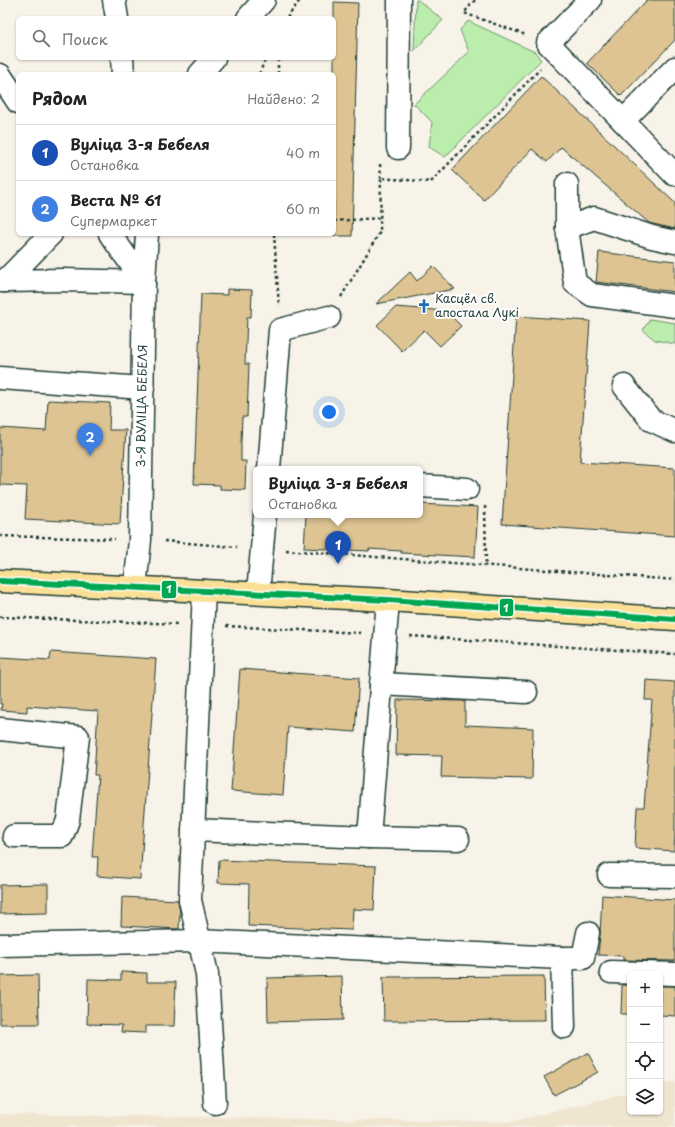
<!DOCTYPE html>
<html lang="ru">
<meta charset="utf-8">
<style>
body{margin:0;font-family:"Playpen Sans",sans-serif;background:#f2f2f2;color:#222}
.controls{position:absolute;right:12px;bottom:12px;display:grid;overflow:hidden;border-radius:6px;box-shadow:0 1px 3px #0004}
.controls button{width:36px;height:36px;display:grid;place-items:center;padding:0;border:0;border-bottom:1px solid #e0e0e0;background:#fff;color:#222;font:20px sans-serif}
.you{position:absolute;left:329px;top:412px;width:14px;height:14px;margin:-10px;border:3px solid #fff;border-radius:50%;background:#1a73e8;box-shadow:0 0 0 6px #1a73e833}
.badge{display:grid;place-items:center;width:26px;height:26px;border-radius:50%;background:#1f6fb2;color:#fff;font-size:13px;font-weight:700}
.pin{position:absolute;translate:-50% -33px;filter:drop-shadow(0 1px 2px #0008)}
.pin::after{content:'';position:absolute;top:21px;width:14px;height:12px;background:inherit;clip-path:polygon(0 0,100% 0,50% 100%)}
.popup{position:absolute;left:253px;top:466px;width:170px;height:52px;box-sizing:border-box;display:grid;place-content:center;border-radius:6px;background:#fff;filter:drop-shadow(0 1px 3px #0005);font-size:13px;white-space:nowrap;color:#767676}
.popup b{font-size:15px;color:#222}
.popup::after{content:'';position:absolute;left:50%;top:100%;margin-left:-8px;border:8px solid transparent;border-top-color:#fff}
.list{margin:0;padding:0;list-style:none}
h2{display:flex;justify-content:space-between;align-items:center;height:52px;margin:0;padding:0 16px;font-size:17px}
h2 small{font-size:13px;font-weight:400;color:#767676}
.list li{display:grid;grid-template-columns:26px 1fr auto;gap:12px;align-items:center;box-sizing:border-box;height:56px;padding:0 16px;border-top:1px solid #e0e0e0}
.list b{display:block;font-size:15px;white-space:nowrap}
.list p{margin:0;font-size:13px;white-space:nowrap;color:#767676}
.list em{font-size:13px;font-style:normal;color:#767676}
.icon{flex:none;width:22px;height:22px;fill:none;stroke:currentColor;stroke-width:2;stroke-linecap:round;stroke-linejoin:round}
.map{position:relative;flex:none;width:675px;height:1127px;overflow:hidden}
.search{position:absolute;background:#fff;box-shadow:0 1px 3px #0004;left:16px;top:16px;width:320px;height:44px;display:flex;align-items:center;gap:10px;box-sizing:border-box;padding:0 14px;border-radius:6px;color:#767676;font-size:15px}
.panel{position:absolute;background:#fff;box-shadow:0 1px 3px #0004;left:16px;top:72px;width:320px;height:164px;border-radius:6px}
.map>svg:first-child{display:block}
</style>
<div class="map">
<svg width="675" height="1127" viewBox="0 0 675 1127">
<rect width="100%" height="100%" fill="#f8f3e9"/>
<filter id="ink" filterUnits="userSpaceOnUse"><feTurbulence type="fractalNoise" baseFrequency=".025" numOctaves="2"/><feDisplacementMap in="SourceGraphic" scale="8" xChannelSelector="R" yChannelSelector="G"/><feConvolveMatrix kernelMatrix="1 2 1 2 8 2 1 2 1" color-interpolation-filters="sRGB"/></filter>
<g filter="url(#ink)">
<path fill="#f0e5cf" d="M 675,1081 L 675,1127 L 0,1127 L 0,1114 L 511,1122 L 630,1092 L 630,1112 L 660,1112 L 660,1085 Z"/>
<g fill="#bbedad" stroke="#6d9570">
<path d="M 416,0 L 418,0 L 443,20 L 414,51 Z"/>
<path d="M 468,21 L 535,52 L 541,60 L 445,157 L 429,147 L 432,122 L 414,104 L 469,52 L 460,30 Z"/>
<path d="M 650,319 L 675,323 L 675,344 L 655,340 L 643,330 Z"/>
</g>
<g fill="#dec493" stroke="#1f3d34">
<path d="M 647,0 L 675,0 L 675,40 L 621,96 L 587,63 Z"/>
<path d="M 334,2 L 358,3 L 352,236 L 334,236 Z"/>
<path d="M 541,76 L 675,203 L 675,229 L 649,223 L 561,147 L 547,162 L 532,149 L 484,200 L 452,170 Z"/>
<path d="M 599,252 L 675,261 L 675,292 L 596,282 Z"/>
<path d="M 433,266 L 455,289 L 376,304 L 410,272 L 417,281 Z"/>
<path d="M 227,289 L 252,290 L 251,317 L 247,317 L 245,364 L 249,364 L 247,417 L 242,417 L 241,442 L 241,461 L 246,461 L 245,490 L 220,489 L 220,485 L 194,484 L 201,294 L 227,295 Z"/>
<path d="M 396,307 L 446,311 L 461,326 L 440,346 L 424,330 L 402,351 L 377,325 Z"/>
<path d="M 516,316 L 590,321 L 580,462 L 675,468 L 675,536 L 502,524 Z"/>
<path d="M 48,400 L 110,403 L 109,430 L 126,430 L 120,524 L 25,519 L 27,486 L 0,485 L 0,428 L 46,431 Z"/>
<path d="M 420,504 L 478,507 L 475,557 L 401,553 L 401,551 L 369,549 L 369,551 L 304,548 L 306,515 L 420,515 Z"/>
<path d="M 51,652 L 156,659 L 140,879 L 97,876 L 98,857 L 92,857 L 98,775 L 94,775 L 98,711 L 27,706 L 27,712 L 1,710 L 2,704 L 0,704 L 0,657 L 50,660 Z"/>
<path d="M 240,669 L 359,678 L 355,732 L 288,727 L 283,795 L 231,791 Z"/>
<path d="M 646,680 L 675,682 L 675,833 L 674,851 L 635,848 L 637,807 L 644,807 L 652,700 L 645,700 Z"/>
<path d="M 397,700 L 465,701 L 465,725 L 533,728 L 532,779 L 441,777 L 442,756 L 396,755 Z"/>
<path d="M 219,860 L 376,866 L 374,910 L 353,909 L 352,930 L 248,926 L 249,884 L 218,883 Z"/>
<path d="M 48,884 L 48,913 L 0,914 L 0,885 Z"/>
<path d="M 602,895 L 675,900 L 675,961 L 623,960 L 623,956 L 598,955 L 600,935 Z"/>
<path d="M 122,897 L 178,900 L 180,913 L 179,929 L 121,926 Z"/>
<path d="M 121,972 L 147,973 L 147,982 L 176,982 L 174,1026 L 146,1026 L 146,1033 L 121,1032 L 122,1025 L 87,1024 L 88,979 L 121,980 Z"/>
<path d="M 38,975 L 39,1024 L 0,1024 L 0,976 Z"/>
<path d="M 342,976 L 343,1020 L 268,1022 L 267,978 Z"/>
<path d="M 544,976 L 545,1020 L 384,1021 L 383,977 Z"/>
<path d="M 622,985 L 630,985 L 630,1014 L 621,1014 Z"/>
<path d="M 660,986 L 675,986 L 675,1016 L 660,1015 Z"/>
<path d="M 588,1053 L 598,1072 L 554,1095 L 544,1077 Z"/>
</g>
<g fill="none" stroke-linecap="round" stroke-linejoin="round">
<defs>
<g id="minor">
<path d="M 114,0 L 117,18"/>
<path d="M 590,0 L 548,43 L 674,174"/>
<path d="M 248,18 L 264,0"/>
<path d="M 122,58 L 123,74"/>
<path d="M 200,74 L 214,58"/>
<path d="M 0,75 L 18,102"/>
<path d="M 623,121 L 675,68"/>
<path d="M 398,148 L 399,0"/>
<path d="M 567,184 L 567,228 L 575,283 L 592,295 L 675,306"/>
<path d="M 567,228 L 594,218 L 652,237 L 675,242"/>
<path d="M 110,234 L 144,282 L 140,540 L 135,588"/>
<path d="M 0,281 L 5,281 L 51,234"/>
<path d="M 5,281 L 62,280 L 144,282 L 147,234"/>
<path d="M 0,378 L 143,388"/>
<path d="M 624,386 L 651,420 L 675,431"/>
<path d="M 269,469 L 280,330 L 329,317"/>
<path d="M 420,486 L 467,489"/>
<path d="M 204,591 L 190,900 L 207,974 L 215,1103"/>
<path d="M 258,593 L 265,515"/>
<path d="M 381,684 L 526,692"/>
<path d="M 0,729 L 78,737 L 68,820 L 62,836 L 14,836"/>
<path d="M 193,830 L 369,837 L 458,839"/>
<path d="M 369,837 L 388,600"/>
<path d="M 609,875 L 675,876"/>
<path d="M 0,945 L 199,941 L 562,958 L 564,1027"/>
<path d="M 562,958 L 583,958 L 588,933"/>
<path d="M 611,972 L 675,974"/>
</g>
<path id="major" d="M 0,581 L 388,600 L 675,619"/>
</defs>
<use href="#minor" stroke="#1f3d34" stroke-width="25"/>
<use href="#major" stroke="#1f3d34" stroke-width="25"/>
<g stroke="#1f3d34" stroke-width="2.5" stroke-dasharray="3 3" stroke-linecap="butt">
<path d="M 475,0 L 464,13 L 526,35"/>
<path d="M 287,18 L 300,0"/>
<path d="M 259,74 L 266,58"/>
<path d="M 278,74 L 278,58"/>
<path d="M 380,164 L 381,178"/>
<path d="M 334,221 L 380,218"/>
<path d="M 274,234 L 279,306"/>
<path d="M 341,297 L 380,232 L 381,178 L 431,182 L 540,69"/>
<path d="M 485,506 L 486,566"/>
<path d="M 0,536 L 115,539"/>
<path d="M 164,541 L 237,547"/>
<path d="M 286,550 L 675,580"/>
<path d="M 0,617 L 179,624"/>
<path d="M 226,626 L 361,633"/>
<path d="M 410,636 L 675,654"/>
</g>
<use href="#minor" stroke="#fff" stroke-width="22"/>
<use href="#major" stroke="#fadf96" stroke-width="22"/>
<defs>
<path id="bus-1" d="M 0,581 L 388,600 L 675,619"/>
</defs>
<use href="#bus-1" stroke="#fff" stroke-width="9"/>
<use href="#bus-1" stroke="#00a651" stroke-width="6"/>
</g>
</g>
<defs>
<symbol id="church-bare" viewBox="-9 -9 18 18"><path d="M-1.2-6h2.4v3.5h3.3v2.4h-3.3V6h-2.4V-.1h-3.3v-2.4h3.3Z" fill="#1f6fb2" stroke="#fff" stroke-width="2.5" paint-order="stroke"/></symbol>
</defs>
<g fill-rule="evenodd">
<use href="#church-bare" x="414" y="296" width="20" height="20"/>
</g>
<g text-anchor="middle" stroke-width="4" stroke-linejoin="round" paint-order="stroke">
<g font-size="12" fill="#1f3d34" stroke="#fff" text-anchor="start">
<text x="435" y="303">Касцёл св.<tspan x="435" dy="14">апостала Лукі</tspan></text>
</g>
<g font-size="12" fill="#1f3d34" stroke="#fff">
<text transform="translate(142 406) rotate(-89)" y="4">3-Я ВУЛІЦА БЕБЕЛЯ</text>
</g>
</g>
<g stroke="#fff" stroke-width="1.5">
<rect x="161" y="580" width="16" height="19" rx="4" fill="#00a651"/>
<rect x="499" y="598" width="15" height="19" rx="4" fill="#00a651"/>
</g>
<g font-size="11" text-anchor="middle" font-weight="bold" fill="#fff">
<text x="169" y="593">1</text>
<text x="506" y="612">1</text>
</g>
</svg>
<div class="controls">
<button>+</button>
<button>−</button>
<button><svg class="icon" aria-label="locate" viewBox="0 0 24 24"><circle cx="12" cy="12" r="6"/><path d="M12 2v4M12 18v4M2 12h4M18 12h4"/></svg></button>
<button><svg class="icon" aria-label="layers" viewBox="0 0 24 24"><path d="M12 4l9 5-9 5-9-5zM3 14l9 5 9-5"/></svg></button>
</div>
<div class="you"></div>
<div class="pin badge" style="left:338px;top:564px;background:#1a4fb4">1</div>
<div class="popup"><b>Вуліца 3-я Бебеля</b>Остановка</div>
<div class="pin badge" style="left:90px;top:456px;background:#3f7fe0">2</div>
<div class="search"><svg class="icon" aria-label="search" viewBox="0 0 24 24"><circle cx="10" cy="10" r="6"/><path d="M15 15l6 6"/></svg>Поиск</div>
<section class="panel">
<h2>Рядом<small>Найдено: 2</small></h2>
<ul class="list">
<li><span class="badge" style="background:#1a4fb4">1</span><div><b>Вуліца 3-я Бебеля</b><p>Остановка</p></div><em>40 m</em></li>
<li><span class="badge" style="background:#3f7fe0">2</span><div><b>Веста № 61</b><p>Супермаркет</p></div><em>60 m</em></li>
</ul>
</section>
</div>
